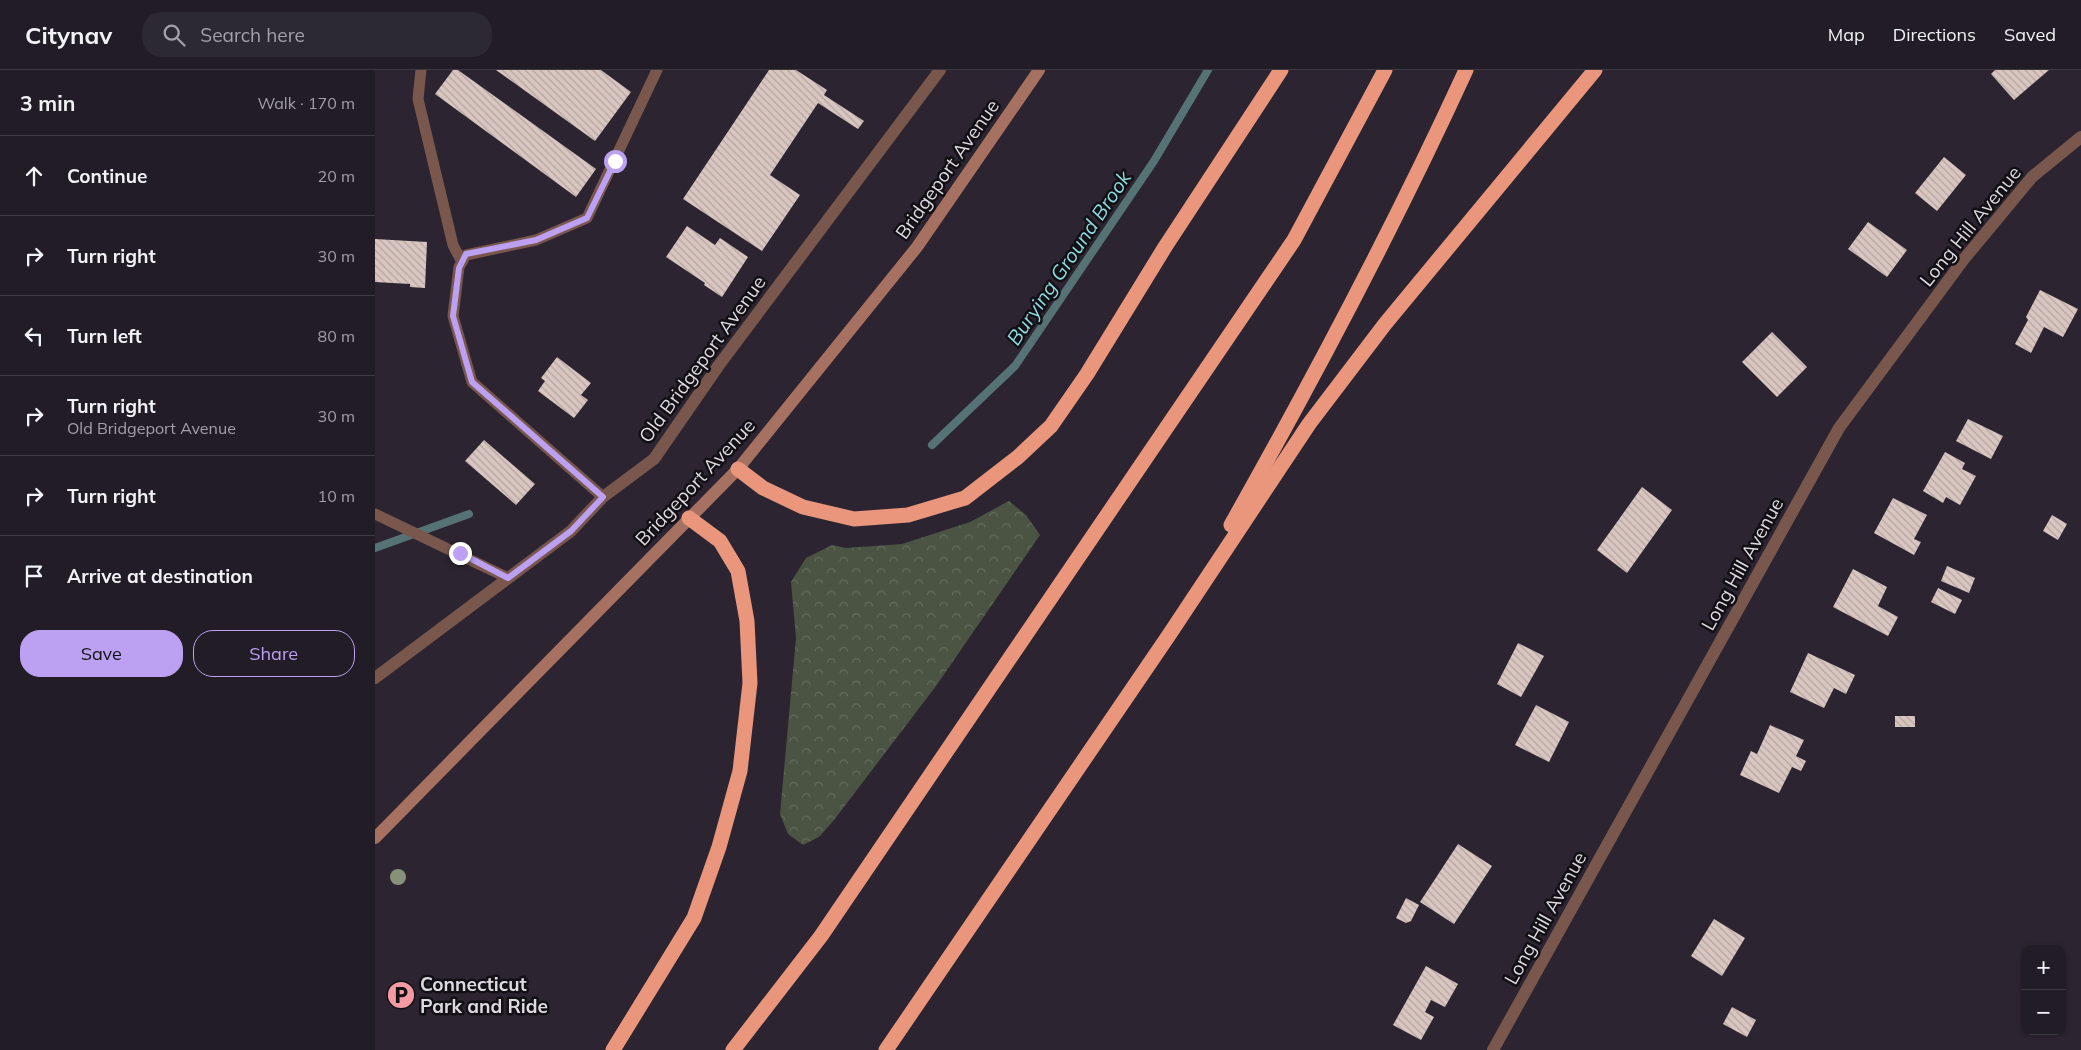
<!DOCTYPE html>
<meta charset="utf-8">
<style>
body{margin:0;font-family:Mulish,sans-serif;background:#2d2932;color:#f1f3f6}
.controls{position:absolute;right:15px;bottom:15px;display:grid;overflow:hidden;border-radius:10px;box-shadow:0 1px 4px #0004}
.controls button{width:45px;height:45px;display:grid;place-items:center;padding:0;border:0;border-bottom:1px solid #3e3a42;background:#211c25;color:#f1f3f6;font:25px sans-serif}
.stop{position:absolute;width:15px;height:15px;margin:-11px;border:4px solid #bca0f2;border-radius:50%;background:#fff}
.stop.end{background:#bca0f2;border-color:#fff;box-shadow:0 1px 5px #0008}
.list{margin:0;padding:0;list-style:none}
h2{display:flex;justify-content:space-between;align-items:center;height:65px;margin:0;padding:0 20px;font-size:21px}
h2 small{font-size:16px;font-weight:400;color:#a2a1a7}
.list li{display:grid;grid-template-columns:32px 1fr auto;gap:15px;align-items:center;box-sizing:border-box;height:80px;padding:0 20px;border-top:1px solid #3e3a42}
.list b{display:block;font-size:19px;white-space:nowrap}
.list p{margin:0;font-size:16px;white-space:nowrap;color:#a2a1a7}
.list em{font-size:16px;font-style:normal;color:#a2a1a7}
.actions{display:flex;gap:10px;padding:15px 20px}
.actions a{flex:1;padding:11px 0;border:1px solid #bca0f2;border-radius:20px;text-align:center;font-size:18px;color:#bca0f2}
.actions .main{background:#bca0f2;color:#111}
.icon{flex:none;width:28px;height:28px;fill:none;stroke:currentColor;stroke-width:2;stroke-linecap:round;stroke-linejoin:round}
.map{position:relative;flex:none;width:1706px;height:980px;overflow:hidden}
header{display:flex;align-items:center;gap:30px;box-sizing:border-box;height:70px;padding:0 25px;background:#211c25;border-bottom:1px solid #3e3a42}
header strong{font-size:24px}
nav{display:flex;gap:28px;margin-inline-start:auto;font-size:18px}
.search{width:350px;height:45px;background:#2d2932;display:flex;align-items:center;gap:12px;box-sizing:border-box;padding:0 18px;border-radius:20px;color:#a2a1a7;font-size:19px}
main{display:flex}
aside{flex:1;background:#211c25}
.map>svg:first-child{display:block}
</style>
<header>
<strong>Citynav</strong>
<div class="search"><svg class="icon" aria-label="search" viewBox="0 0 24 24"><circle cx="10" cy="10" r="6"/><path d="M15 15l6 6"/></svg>Search here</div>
<nav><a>Map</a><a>Directions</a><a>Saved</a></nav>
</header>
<main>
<aside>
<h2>3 min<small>Walk · 170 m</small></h2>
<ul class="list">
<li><svg class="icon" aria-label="ahead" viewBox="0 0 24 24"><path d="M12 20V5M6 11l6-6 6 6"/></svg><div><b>Continue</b></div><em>20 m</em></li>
<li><svg class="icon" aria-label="right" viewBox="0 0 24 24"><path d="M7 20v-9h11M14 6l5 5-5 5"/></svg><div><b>Turn right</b></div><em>30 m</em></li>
<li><svg class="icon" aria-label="left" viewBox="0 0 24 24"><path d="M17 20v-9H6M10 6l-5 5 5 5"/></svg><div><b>Turn left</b></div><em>80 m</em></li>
<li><svg class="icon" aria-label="right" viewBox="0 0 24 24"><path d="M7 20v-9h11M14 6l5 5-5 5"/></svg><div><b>Turn right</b><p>Old Bridgeport Avenue</p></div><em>30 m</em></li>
<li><svg class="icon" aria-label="right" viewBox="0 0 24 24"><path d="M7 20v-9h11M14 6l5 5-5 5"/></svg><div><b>Turn right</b></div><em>10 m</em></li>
<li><svg class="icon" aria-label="arrive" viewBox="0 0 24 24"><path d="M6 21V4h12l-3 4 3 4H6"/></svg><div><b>Arrive at destination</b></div></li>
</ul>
<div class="actions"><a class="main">Save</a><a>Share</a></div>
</aside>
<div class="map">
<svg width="1706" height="980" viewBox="0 0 1706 980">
<defs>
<pattern id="forest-crowns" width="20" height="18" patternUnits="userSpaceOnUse" patternTransform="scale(1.25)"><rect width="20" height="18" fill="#4b5443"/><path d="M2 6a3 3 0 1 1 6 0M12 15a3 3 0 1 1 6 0" fill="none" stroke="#646c5e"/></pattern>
<pattern id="building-back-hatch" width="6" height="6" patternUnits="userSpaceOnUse" patternTransform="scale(1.25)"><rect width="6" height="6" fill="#d9c6c0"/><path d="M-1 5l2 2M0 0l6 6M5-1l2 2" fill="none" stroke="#b4a5a1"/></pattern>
</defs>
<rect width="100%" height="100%" fill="#2c2531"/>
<path fill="url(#forest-crowns)" d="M 634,431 L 651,445 L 665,465 L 561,616 L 459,750 L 444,767 L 428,775 L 413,764 L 405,744 L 421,568 L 416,512 L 431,488 L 457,475 L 471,478 L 527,474 L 595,452 Z"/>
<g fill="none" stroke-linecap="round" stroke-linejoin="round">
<g stroke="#557275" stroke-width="8">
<path d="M 557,375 L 640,296 L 779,91 L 833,0"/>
<path d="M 0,478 L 94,444"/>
</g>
</g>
<g fill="url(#building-back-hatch)">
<path d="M 78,0 L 83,0 L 221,99 L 201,127 L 60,24 Z"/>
<path d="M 121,0 L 226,0 L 256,22 L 220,71 Z"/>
<path d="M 394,0 L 421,0 L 452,20 L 449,25 L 489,51 L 483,59 L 443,33 L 395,105 L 425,125 L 387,181 L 308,129 Z"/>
<path d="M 1620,0 L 1674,0 L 1639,30 L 1616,4 Z"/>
<path d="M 1569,87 L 1591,105 L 1562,141 L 1540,123 Z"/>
<path d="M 1493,152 L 1532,180 L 1512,207 L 1473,179 Z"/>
<path d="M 312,156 L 340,175 L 345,168 L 373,187 L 347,227 L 329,215 L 330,213 L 291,187 Z"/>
<path d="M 0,169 L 52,172 L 50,218 L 35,217 L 35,214 L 0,212 Z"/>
<path d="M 1665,220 L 1703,239 L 1688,267 L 1669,257 L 1656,283 L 1640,274 L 1653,250 L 1651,247 Z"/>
<path d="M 1397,262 L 1432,297 L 1402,327 L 1367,292 Z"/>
<path d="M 182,287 L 216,313 L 206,325 L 213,330 L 199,348 L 163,321 L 170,311 L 166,308 Z"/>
<path d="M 1593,349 L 1628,366 L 1616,389 L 1581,371 Z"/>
<path d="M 109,370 L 160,414 L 141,435 L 90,391 Z"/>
<path d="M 1570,382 L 1590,393 L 1587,399 L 1601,406 L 1585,435 L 1571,427 L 1568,433 L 1548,421 Z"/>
<path d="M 1267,417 L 1297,440 L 1252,503 L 1222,480 Z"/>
<path d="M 1518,428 L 1552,445 L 1539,469 L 1546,472 L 1539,485 L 1499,463 Z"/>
<path d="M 1677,445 L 1692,454 L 1683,470 L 1668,461 Z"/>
<path d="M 1572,496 L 1600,508 L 1594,523 L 1566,511 Z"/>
<path d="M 1478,499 L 1512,517 L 1503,536 L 1523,547 L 1513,566 L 1458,537 Z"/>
<path d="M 1563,518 L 1587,530 L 1580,544 L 1556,532 Z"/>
<path d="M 1143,573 L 1169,586 L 1146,627 L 1122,614 Z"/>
<path d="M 1433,583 L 1480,605 L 1471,624 L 1459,618 L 1449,638 L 1415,622 Z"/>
<path d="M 1161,635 L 1194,652 L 1174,692 L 1140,675 Z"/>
<rect x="1520" y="646" width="20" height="11"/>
<path d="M 1395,655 L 1429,670 L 1421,686 L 1431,691 L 1426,701 L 1417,697 L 1404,723 L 1365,705 L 1376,681 L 1382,684 Z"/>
<path d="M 1083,774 L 1117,796 L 1079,854 L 1045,832 Z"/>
<path d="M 1031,828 L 1044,835 L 1036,851 L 1031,853 L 1021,848 Z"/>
<path d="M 1339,849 L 1370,868 L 1347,906 L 1316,886 Z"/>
<path d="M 1051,896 L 1083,914 L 1070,937 L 1056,930 L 1050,942 L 1059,947 L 1046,970 L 1018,955 Z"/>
<path d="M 1357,937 L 1381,950 L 1372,967 L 1348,954 Z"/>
</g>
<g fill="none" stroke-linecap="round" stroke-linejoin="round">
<g stroke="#79574d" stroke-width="11">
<path d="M 46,0 L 43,29 L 78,175 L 87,192"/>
<path d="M 228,427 L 97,312 L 78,246 L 84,197 L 91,185 L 161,170 L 212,148 L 282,0"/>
<path d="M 0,444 L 133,508"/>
</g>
<path stroke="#79574d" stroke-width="12" d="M 0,608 L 196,461 L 228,427 L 279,389 L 344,295 L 565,0"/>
<path stroke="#79574d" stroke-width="12" d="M 1118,980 L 1464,358 L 1589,189 L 1657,107 L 1706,67"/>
<path stroke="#a67160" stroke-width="12" d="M 0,768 L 363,399 L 542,177 L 664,0"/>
<g stroke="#e9967c" stroke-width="15">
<path d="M 363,399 L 388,418 L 428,437 L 479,449 L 533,445 L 590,428 L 643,387 L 676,356 L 712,304 L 790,177 L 906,0"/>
<path d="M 856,455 C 940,306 1020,155 1091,0"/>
<path d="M 238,980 L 319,848 L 344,777 L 365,701 L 375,613 L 372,551 L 363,501 L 345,471 L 314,448"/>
<path d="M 358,980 L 446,866 L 919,170 L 1010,0"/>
<path d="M 511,980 L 794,565 L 934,354 L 1010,254 L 1220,0"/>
</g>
</g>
<circle fill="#859179" cx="23" cy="807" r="8"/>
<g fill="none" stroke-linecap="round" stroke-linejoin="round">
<path stroke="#bca0f2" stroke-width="6" d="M 85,483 L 133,508 L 196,461 L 228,427 L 97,312 L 78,246 L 84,198 L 91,184 L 161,170 L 212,148 L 240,91"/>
</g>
<defs>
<symbol id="parking-disc" viewBox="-11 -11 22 22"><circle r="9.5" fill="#f49aa5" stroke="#121015"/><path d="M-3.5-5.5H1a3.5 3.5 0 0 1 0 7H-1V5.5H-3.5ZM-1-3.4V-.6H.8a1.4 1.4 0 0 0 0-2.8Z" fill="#111"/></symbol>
</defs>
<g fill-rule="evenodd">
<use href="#parking-disc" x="10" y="909" width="32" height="32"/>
</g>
<g text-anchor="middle" stroke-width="5" stroke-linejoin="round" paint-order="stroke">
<g font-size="19" fill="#dedae1" stroke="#121015">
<text transform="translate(572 99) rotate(-55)" y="7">Bridgeport Avenue</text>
<text transform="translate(1595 156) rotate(-51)" y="7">Long Hill Avenue</text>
<text transform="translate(327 289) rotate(-54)" y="7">Old Bridgeport Avenue</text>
<text transform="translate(320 412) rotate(-47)" y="7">Bridgeport Avenue</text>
<text transform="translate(1367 494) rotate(-61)" y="7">Long Hill Avenue</text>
<text transform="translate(1170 848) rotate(-61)" y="7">Long Hill Avenue</text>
</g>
<g font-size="19" font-weight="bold" fill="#dedae1" stroke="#121015" text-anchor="start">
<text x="45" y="921">Connecticut<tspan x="45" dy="22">Park and Ride</tspan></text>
</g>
<g font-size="20" font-style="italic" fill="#8ddce0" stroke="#121015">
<text transform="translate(694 188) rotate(-56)" y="7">Burying Ground Brook</text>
</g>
</g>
</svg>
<div class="controls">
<button>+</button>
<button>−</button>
</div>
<div class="stop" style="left:240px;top:91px"></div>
<div class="stop end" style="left:85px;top:483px"></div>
</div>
</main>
